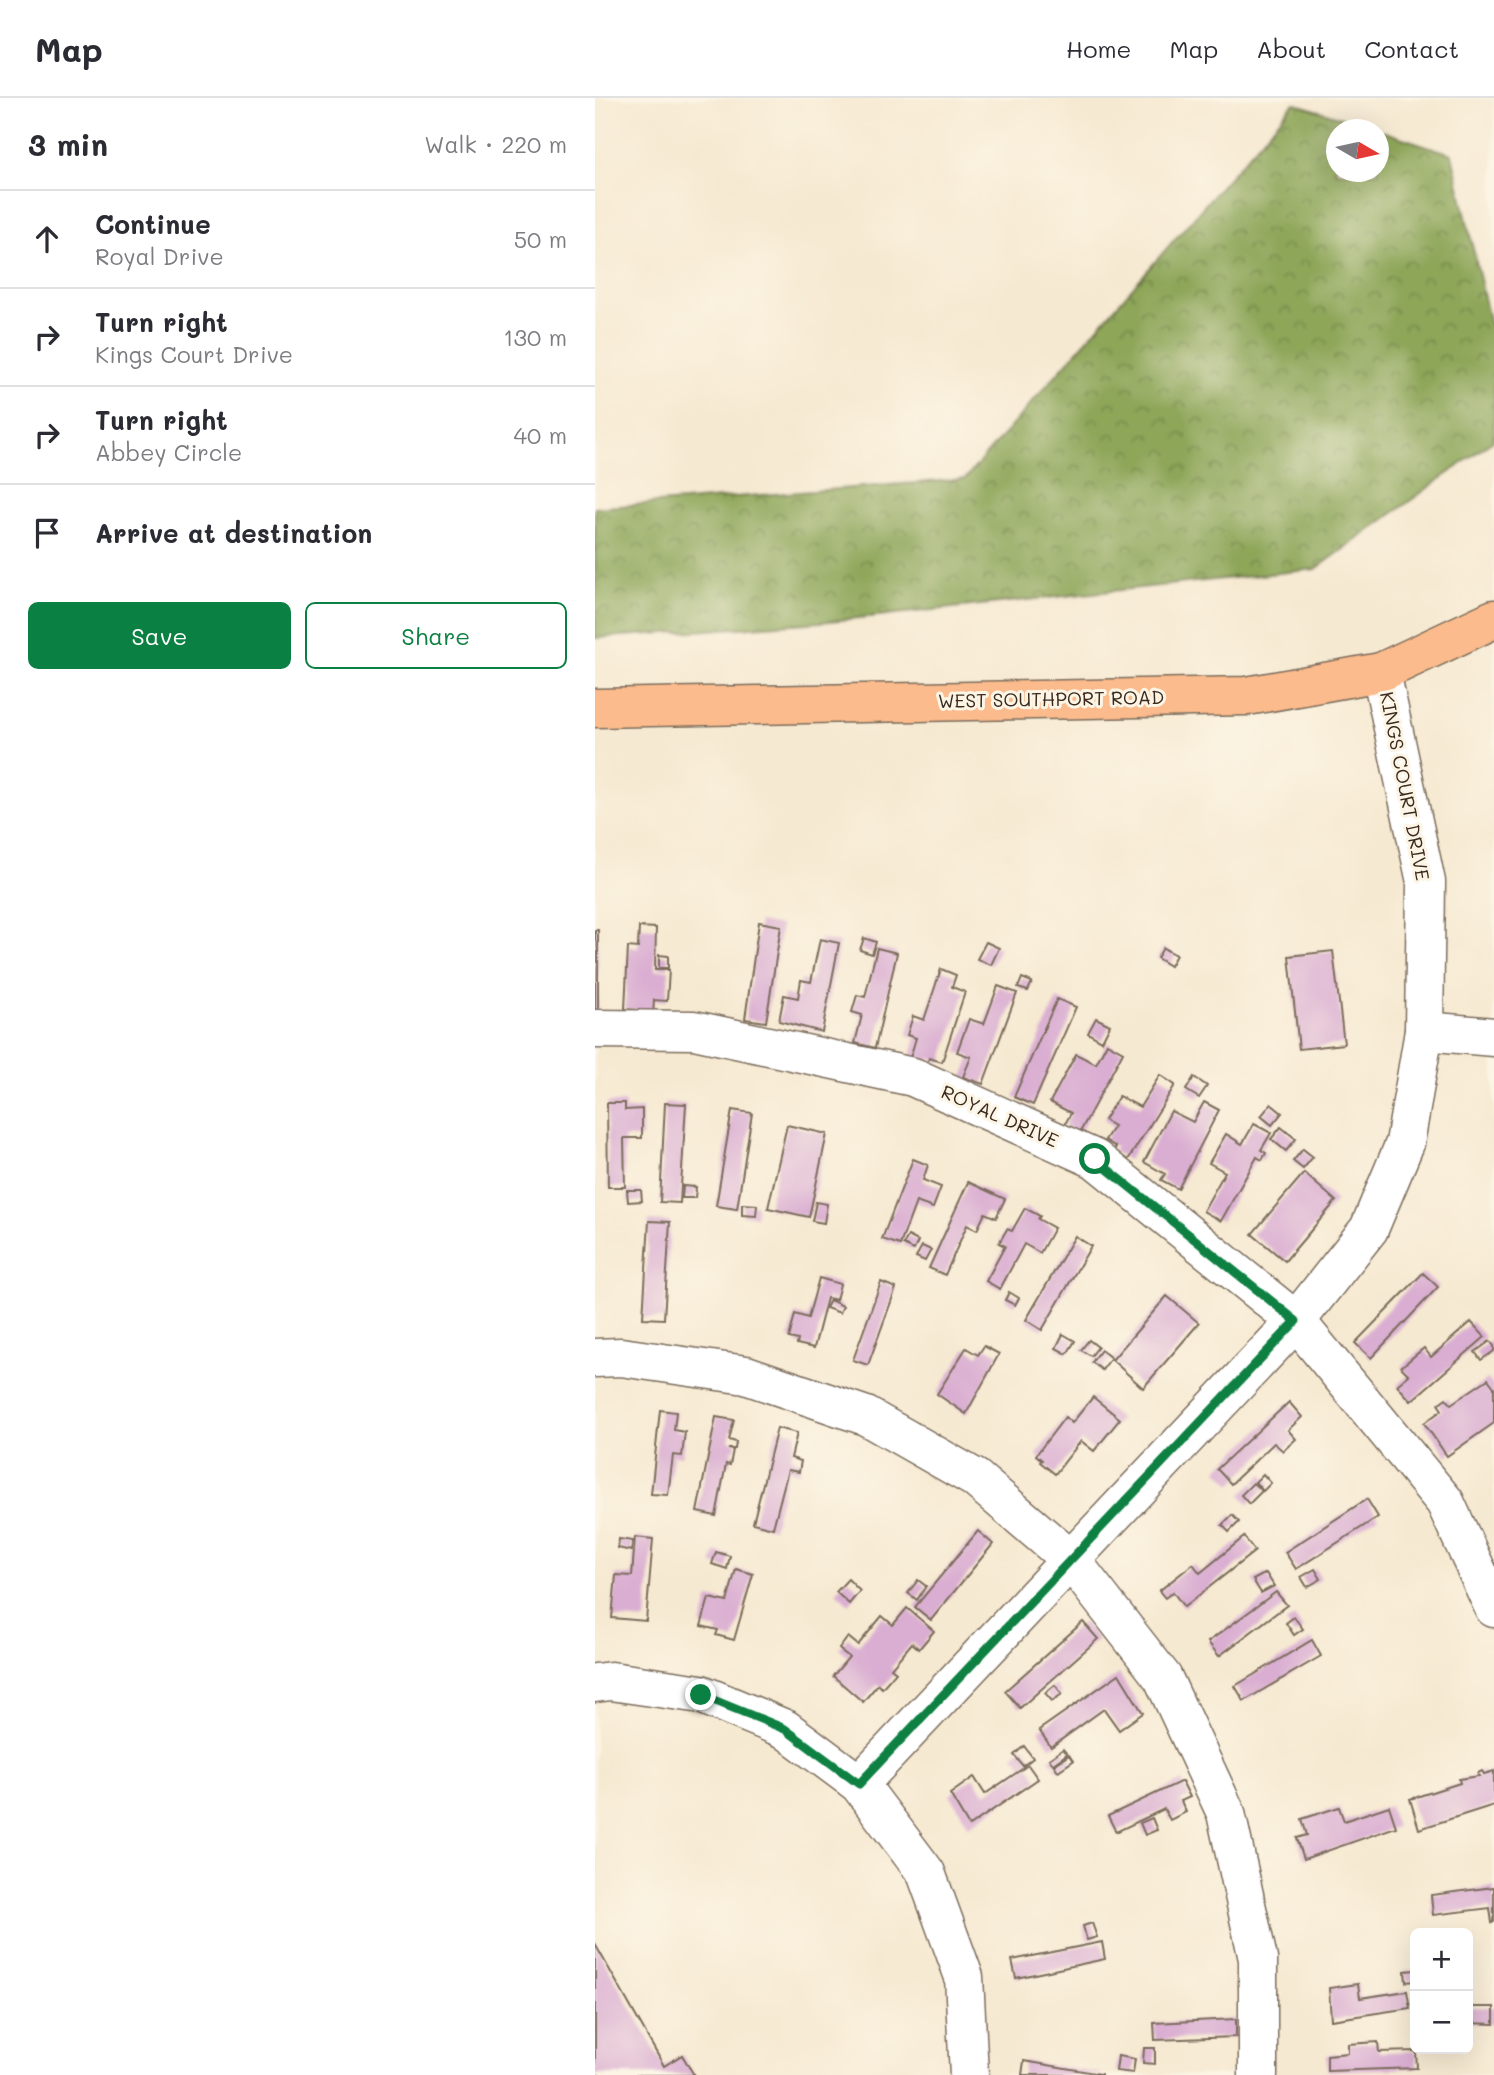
<!DOCTYPE html>
<meta charset="utf-8">
<style>
body{margin:0;font-family:Mali,sans-serif;background:#f2f2f3;color:#2b2b33}
.controls{position:absolute;right:21px;bottom:21px;display:grid;overflow:hidden;border-radius:10px;box-shadow:0 7px 28px #0002}
.controls button{width:63px;height:63px;display:grid;place-items:center;padding:0;border:0;border-bottom:2px solid #e1e1e2;background:#fff;color:#2b2b33;font:35px sans-serif}
.compass{position:absolute;left:731px;top:21px;width:63px;height:63px;border-radius:50%;background:#fff;box-shadow:0 7px 28px #0002;rotate:99deg}
.stop{position:absolute;width:21px;height:21px;margin:-16px;border:5px solid #0b8043;border-radius:50%;background:#fff}
.stop.end{background:#0b8043;border-color:#fff;box-shadow:0 2px 7px #0008}
.list{margin:0;padding:0;list-style:none}
h2{display:flex;justify-content:space-between;align-items:center;height:91px;margin:0;padding:0 28px;font-size:30px}
h2 small{font-size:23px;font-weight:400;color:#7c7c81}
.list li{display:grid;grid-template-columns:46px 1fr auto;gap:21px;align-items:center;box-sizing:border-box;height:98px;padding:0 28px;border-top:2px solid #e1e1e2}
.list b{display:block;font-size:26px;white-space:nowrap}
.list p{margin:0;font-size:23px;white-space:nowrap;color:#7c7c81}
.list em{font-size:23px;font-style:normal;color:#7c7c81}
.actions{display:flex;gap:14px;padding:21px 28px}
.actions a{flex:1;padding:16px 0;border:2px solid #0b8043;border-radius:10px;text-align:center;font-size:24px;color:#0b8043}
.actions .main{background:#0b8043;color:#fff}
.icon{flex:none;width:38px;height:38px;fill:none;stroke:currentColor;stroke-width:2;stroke-linecap:round;stroke-linejoin:round}
.map{position:relative;flex:none;width:899px;height:1977px;overflow:hidden}
header{display:flex;align-items:center;gap:42px;box-sizing:border-box;height:98px;padding:0 35px;background:#fff;border-bottom:2px solid #e1e1e2}
header strong{font-size:33px}
nav{display:flex;gap:38px;margin-inline-start:auto;font-size:24px}
main{display:flex}
aside{flex:1;background:#fff}
.map>svg:first-child{display:block}
</style>
<header>
<strong>Map</strong>
<nav><a>Home</a><a>Map</a><a>About</a><a>Contact</a></nav>
</header>
<main>
<aside>
<h2>3 min<small>Walk · 220 m</small></h2>
<ul class="list">
<li><svg class="icon" aria-label="ahead" viewBox="0 0 24 24"><path d="M12 20V5M6 11l6-6 6 6"/></svg><div><b>Continue</b><p>Royal Drive</p></div><em>50 m</em></li>
<li><svg class="icon" aria-label="right" viewBox="0 0 24 24"><path d="M7 20v-9h11M14 6l5 5-5 5"/></svg><div><b>Turn right</b><p>Kings Court Drive</p></div><em>130 m</em></li>
<li><svg class="icon" aria-label="right" viewBox="0 0 24 24"><path d="M7 20v-9h11M14 6l5 5-5 5"/></svg><div><b>Turn right</b><p>Abbey Circle</p></div><em>40 m</em></li>
<li><svg class="icon" aria-label="arrive" viewBox="0 0 24 24"><path d="M6 21V4h12l-3 4 3 4H6"/></svg><div><b>Arrive at destination</b></div></li>
</ul>
<div class="actions"><a class="main">Save</a><a>Share</a></div>
</aside>
<div class="map">
<svg width="899" height="1977" viewBox="0 0 899 1977">
<defs>
<pattern id="forest-crowns" width="20" height="18" patternUnits="userSpaceOnUse" patternTransform="scale(1.75)"><rect width="20" height="18" fill="#8da659"/><path d="M2 6a3 3 0 1 1 6 0M12 15a3 3 0 1 1 6 0" fill="none" stroke="#748749"/></pattern>
</defs>
<rect width="100%" height="100%" fill="#fcf5e5"/>
<filter id="ink" filterUnits="userSpaceOnUse"><feTurbulence type="fractalNoise" baseFrequency=".0143" numOctaves="2"/><feDisplacementMap in="SourceGraphic" scale="14" xChannelSelector="R" yChannelSelector="G"/><feConvolveMatrix kernelMatrix="1 2 1 2 8 2 1 2 1" color-interpolation-filters="sRGB"/></filter>
<filter id="wash" filterUnits="userSpaceOnUse"><feTurbulence type="fractalNoise" baseFrequency=".00686" numOctaves="4" result="noise"/><feDisplacementMap in="SourceGraphic" scale="28" xChannelSelector="R" yChannelSelector="G"/><feGaussianBlur stdDeviation="1.57" result="paint"/><feColorMatrix in="noise" values="0 0 0 0 0 0 0 0 0 0 0 0 0 0 0 0 0 1.4 0 .05"/><feComposite in="paint" operator="in"/></filter>
<g filter="url(#wash)">
<rect width="100%" height="100%" fill="#f6e9d1"/>
<path fill="url(#forest-crowns)" stroke="#64683c" stroke-width="2" d="M 699,5 L 782,31 L 741,32 L 741,74 L 783,74 L 784,32 L 857,56 L 899,244 L 899,342 L 721,471 L 226,524 L 0,540 L 0,410 L 370,381 Z"/>
<g id="blocks">
<g fill="#daaed2">
<path d="M 164,824 L 186,828 L 171,924 L 150,921 Z"/>
<path d="M 44,829 L 61,830 L 60,872 L 74,872 L 72,903 L 59,902 L 58,918 L 41,917 L 41,912 L 30,911 L 33,849 L 43,850 Z"/>
<rect x="0" y="832" width="3" height="83"/>
<path d="M 269,840 L 281,844 L 277,856 L 265,852 Z"/>
<path d="M 225,841 L 244,845 L 227,934 L 184,923 L 189,897 L 203,900 L 206,882 L 216,884 Z"/>
<path d="M 391,844 L 404,850 L 396,867 L 382,861 Z"/>
<path d="M 282,850 L 302,855 L 280,950 L 260,945 L 267,917 L 257,914 L 262,897 L 270,899 Z"/>
<path d="M 568,850 L 581,857 L 575,868 L 562,860 Z"/>
<path d="M 738,853 L 749,946 L 704,951 L 694,858 Z"/>
<path d="M 64,857 L 73,858 L 73,870 L 64,870 Z"/>
<path d="M 346,871 L 361,877 L 357,889 L 370,894 L 347,964 L 334,960 L 332,966 L 315,960 L 321,940 L 312,937 L 318,918 L 329,922 Z"/>
<path d="M 427,880 L 437,884 L 433,893 L 423,890 Z"/>
<path d="M 403,888 L 422,895 L 388,986 L 368,979 L 376,959 L 362,954 L 374,921 L 389,926 Z"/>
<path d="M 462,901 L 481,909 L 438,1007 L 419,999 Z"/>
<path d="M 501,920 L 515,927 L 507,943 L 493,935 Z"/>
<path d="M 512,945 L 528,954 L 484,1036 L 469,1028 L 476,1015 L 455,1004 L 481,956 L 501,966 Z"/>
<path d="M 565,977 L 580,987 L 533,1062 L 518,1053 L 521,1049 L 510,1042 L 519,1028 L 509,1022 L 524,998 L 545,1009 Z"/>
<path d="M 599,979 L 612,988 L 604,1000 L 591,992 Z"/>
<path d="M 609,1004 L 624,1012 L 583,1091 L 566,1082 L 570,1076 L 549,1064 L 576,1013 L 598,1024 Z"/>
<path d="M 12,1005 L 30,1005 L 30,1012 L 47,1011 L 47,1040 L 29,1040 L 30,1089 L 13,1089 Z"/>
<path d="M 70,1005 L 91,1006 L 85,1105 L 65,1104 Z"/>
<path d="M 676,1006 L 687,1015 L 677,1027 L 666,1018 Z"/>
<path d="M 137,1012 L 157,1015 L 142,1111 L 121,1108 Z"/>
<path d="M 659,1026 L 676,1035 L 666,1052 L 671,1055 L 667,1062 L 662,1059 L 626,1123 L 608,1113 L 630,1074 L 614,1065 L 631,1036 L 647,1046 Z"/>
<path d="M 192,1027 L 232,1036 L 214,1119 L 173,1110 Z"/>
<path d="M 686,1029 L 701,1041 L 691,1053 L 676,1041 Z"/>
<path d="M 708,1051 L 718,1059 L 708,1071 L 698,1063 Z"/>
<path d="M 318,1061 L 333,1067 L 328,1082 L 346,1089 L 338,1110 L 321,1104 L 305,1147 L 287,1141 Z"/>
<path d="M 709,1075 L 741,1103 L 690,1163 L 657,1136 Z"/>
<path d="M 373,1084 L 410,1101 L 401,1120 L 390,1115 L 382,1132 L 372,1127 L 350,1177 L 334,1170 Z"/>
<path d="M 88,1088 L 101,1089 L 100,1100 L 87,1100 Z"/>
<path d="M 32,1092 L 46,1092 L 47,1103 L 33,1104 Z"/>
<path d="M 221,1104 L 232,1106 L 229,1125 L 217,1123 Z"/>
<path d="M 147,1106 L 162,1107 L 161,1118 L 147,1117 Z"/>
<path d="M 430,1110 L 445,1118 L 443,1121 L 459,1130 L 445,1155 L 429,1146 L 405,1191 L 391,1183 L 410,1148 L 404,1145 L 412,1131 L 417,1133 Z"/>
<path d="M 54,1123 L 75,1124 L 69,1221 L 48,1220 Z"/>
<path d="M 313,1138 L 323,1143 L 319,1152 L 308,1147 Z"/>
<path d="M 480,1138 L 496,1148 L 447,1232 L 431,1222 Z"/>
<path d="M 327,1148 L 336,1152 L 330,1163 L 321,1159 Z"/>
<path d="M 828,1175 L 843,1189 L 776,1260 L 760,1245 Z"/>
<path d="M 224,1180 L 245,1186 L 241,1202 L 232,1200 L 219,1250 L 202,1246 L 203,1242 L 194,1240 L 200,1216 L 213,1220 Z"/>
<path d="M 286,1184 L 301,1190 L 273,1267 L 258,1262 Z"/>
<path d="M 414,1194 L 424,1200 L 420,1207 L 410,1202 Z"/>
<path d="M 572,1198 L 604,1225 L 548,1290 L 517,1262 Z"/>
<path d="M 235,1202 L 248,1208 L 245,1215 L 231,1210 Z"/>
<path d="M 876,1224 L 890,1239 L 816,1303 L 802,1287 L 814,1277 L 806,1269 L 829,1250 L 836,1259 Z"/>
<path d="M 468,1236 L 480,1243 L 472,1256 L 461,1250 Z"/>
<path d="M 494,1242 L 503,1249 L 496,1258 L 486,1252 Z"/>
<path d="M 895,1243 L 899,1248 L 899,1253 L 886,1262 L 880,1254 Z"/>
<path d="M 389,1248 L 404,1256 L 371,1316 L 342,1296 L 371,1250 L 383,1257 Z"/>
<path d="M 506,1252 L 516,1260 L 507,1272 L 497,1264 Z"/>
<path d="M 893,1281 L 899,1289 L 899,1325 L 852,1358 L 829,1325 L 847,1312 L 843,1306 L 851,1300 L 856,1306 Z"/>
<path d="M 498,1299 L 525,1321 L 499,1353 L 486,1343 L 460,1376 L 445,1364 L 447,1362 L 441,1357 L 470,1319 L 477,1325 Z"/>
<path d="M 694,1304 L 707,1319 L 693,1332 L 701,1341 L 688,1353 L 679,1345 L 636,1386 L 622,1371 Z"/>
<path d="M 65,1312 L 81,1314 L 79,1332 L 90,1334 L 87,1358 L 78,1357 L 73,1397 L 56,1396 Z"/>
<path d="M 121,1319 L 139,1322 L 134,1342 L 141,1344 L 140,1351 L 133,1351 L 138,1352 L 135,1367 L 131,1366 L 121,1418 L 102,1414 Z"/>
<path d="M 182,1330 L 202,1335 L 196,1360 L 206,1363 L 204,1374 L 193,1372 L 178,1430 L 158,1425 Z"/>
<path d="M 668,1376 L 676,1385 L 668,1393 L 660,1384 Z"/>
<path d="M 658,1385 L 667,1393 L 654,1406 L 646,1397 Z"/>
<path d="M 772,1401 L 783,1419 L 701,1471 L 690,1454 Z"/>
<path d="M 637,1417 L 644,1424 L 634,1434 L 627,1427 Z"/>
<path d="M 383,1433 L 398,1446 L 336,1522 L 320,1509 Z"/>
<path d="M 40,1439 L 58,1441 L 51,1523 L 17,1520 L 21,1477 L 37,1478 Z"/>
<path d="M 649,1439 L 660,1453 L 589,1509 L 578,1494 L 570,1500 L 564,1493 L 598,1466 L 605,1475 Z"/>
<path d="M 24,1441 L 38,1443 L 36,1453 L 23,1450 Z"/>
<path d="M 121,1454 L 135,1458 L 132,1471 L 117,1466 Z"/>
<path d="M 141,1471 L 158,1476 L 139,1542 L 121,1537 L 123,1532 L 106,1528 L 114,1500 L 132,1504 Z"/>
<path d="M 720,1471 L 726,1481 L 712,1489 L 706,1479 Z"/>
<path d="M 671,1475 L 679,1488 L 666,1495 L 658,1482 Z"/>
<path d="M 253,1481 L 265,1493 L 254,1506 L 241,1494 Z"/>
<path d="M 323,1482 L 331,1488 L 322,1502 L 313,1495 Z"/>
<path d="M 681,1494 L 692,1507 L 624,1558 L 613,1544 Z"/>
<path d="M 312,1510 L 339,1533 L 324,1551 L 317,1545 L 296,1570 L 301,1574 L 287,1590 L 283,1586 L 268,1604 L 238,1578 L 254,1559 L 244,1551 L 253,1539 L 263,1547 L 287,1518 L 298,1527 Z"/>
<path d="M 699,1519 L 708,1531 L 699,1537 L 691,1525 Z"/>
<path d="M 488,1524 L 503,1541 L 425,1610 L 410,1593 Z"/>
<path d="M 717,1542 L 726,1558 L 649,1603 L 640,1588 Z"/>
<path d="M 524,1576 L 548,1615 L 524,1632 L 509,1611 L 456,1649 L 444,1632 Z"/>
<path d="M 460,1587 L 467,1596 L 457,1603 L 450,1595 Z"/>
<path d="M 429,1648 L 438,1660 L 428,1668 L 419,1657 Z"/>
<path d="M 468,1651 L 472,1656 L 458,1666 L 454,1661 Z"/>
<path d="M 474,1657 L 478,1663 L 463,1673 L 459,1667 Z"/>
<path d="M 433,1667 L 443,1681 L 374,1728 L 355,1696 L 379,1679 L 390,1696 Z"/>
<path d="M 887,1673 L 889,1676 L 899,1673 L 899,1707 L 824,1731 L 815,1701 L 865,1685 L 864,1681 L 884,1678 L 883,1675 Z"/>
<path d="M 587,1683 L 595,1699 L 586,1703 L 591,1714 L 575,1722 L 569,1711 L 521,1734 L 513,1718 Z"/>
<path d="M 794,1708 L 801,1729 L 709,1761 L 702,1740 L 712,1737 L 707,1721 L 744,1709 L 749,1723 Z"/>
<path d="M 557,1720 L 562,1732 L 550,1737 L 545,1725 Z"/>
<path d="M 899,1789 L 899,1824 L 897,1825 L 895,1810 L 838,1817 L 836,1797 Z"/>
<path d="M 497,1825 L 502,1839 L 492,1842 L 488,1828 Z"/>
<path d="M 507,1844 L 510,1861 L 421,1880 L 417,1862 Z"/>
<path d="M 0,1846 L 69,1968 L 87,1957 L 99,1977 L 0,1977 Z"/>
<path d="M 820,1872 L 820,1883 L 811,1884 L 810,1873 Z"/>
<path d="M 763,1886 L 765,1900 L 812,1893 L 815,1910 L 736,1922 L 734,1890 Z"/>
<path d="M 873,1909 L 899,1909 L 899,1926 L 873,1925 Z"/>
<path d="M 641,1921 L 641,1939 L 560,1942 L 559,1925 Z"/>
<path d="M 783,1944 L 784,1954 L 821,1953 L 822,1970 L 732,1973 L 732,1957 L 753,1955 L 753,1946 Z"/>
<path d="M 549,1950 L 560,1950 L 560,1966 L 548,1965 Z"/>
<path d="M 523,1958 L 540,1961 L 538,1975 L 521,1973 Z"/>
<path d="M 429,1963 L 506,1976 L 506,1977 L 427,1977 Z"/>
</g>
</g>
</g>
<g filter="url(#ink)">
<use href="#blocks" fill-opacity="0" stroke="#7c6d5d" stroke-width="2"/>
<g fill="none" stroke-linecap="round" stroke-linejoin="round">
<defs>
<g id="minor">
<path d="M 0,931 L 99,932 L 318,979 L 500,1061 L 701,1223 L 850,1404 L 899,1510"/>
<path d="M 829,933 L 899,939"/>
<path d="M 0,1260 L 26,1259 L 151,1277 L 271,1318 L 380,1380 L 476,1462 L 568,1580 L 631,1715 L 663,1861 L 663,1977"/>
<path d="M 0,1585 L 16,1583 L 106,1596 L 190,1631 L 264,1686 L 331,1775 L 369,1879 L 374,1977"/>
<path d="M 264,1686 L 701,1223 L 774,1131 L 810,1045 L 829,933 L 831,784 L 786,574"/>
</g>
<path id="major" d="M 0,610 L 652,598 L 786,574 L 899,521"/>
</defs>
<use href="#minor" stroke="#7c6d5d" stroke-width="41"/>
<use href="#major" stroke="#7c6d5d" stroke-width="41"/>
<use href="#minor" stroke="#fff" stroke-width="38"/>
<use href="#major" stroke="#fbbb8c" stroke-width="38"/>
</g>
</g>
<g fill="none" stroke-linecap="round" stroke-linejoin="round" filter="url(#ink)">
<path stroke="#0b8043" stroke-width="9" d="M 106,1597 L 190,1631 L 264,1686 L 701,1223 L 500,1061"/>
</g>
<g text-anchor="middle" stroke-width="6" stroke-linejoin="round" paint-order="stroke">
<g font-size="19" fill="#3b2a1e" stroke="#fcf5e5">
<text transform="translate(456 601) rotate(-1)" y="7">WEST SOUTHPORT ROAD</text>
<text transform="translate(810 688) rotate(79)" y="7">KINGS COURT DRIVE</text>
<text transform="translate(405 1018) rotate(24)" y="7">ROYAL DRIVE</text>
</g>
</g>
</svg>
<div class="controls">
<button>+</button>
<button>−</button>
</div>
<svg class="compass" viewBox="-18 -18 36 36"><path d="M0-13l5 13h-10z" fill="#e53935"/><path d="M0 13l5-13h-10z" fill="#7c7c81"/></svg>
<div class="stop" style="left:500px;top:1061px"></div>
<div class="stop end" style="left:106px;top:1597px"></div>
</div>
</main>
